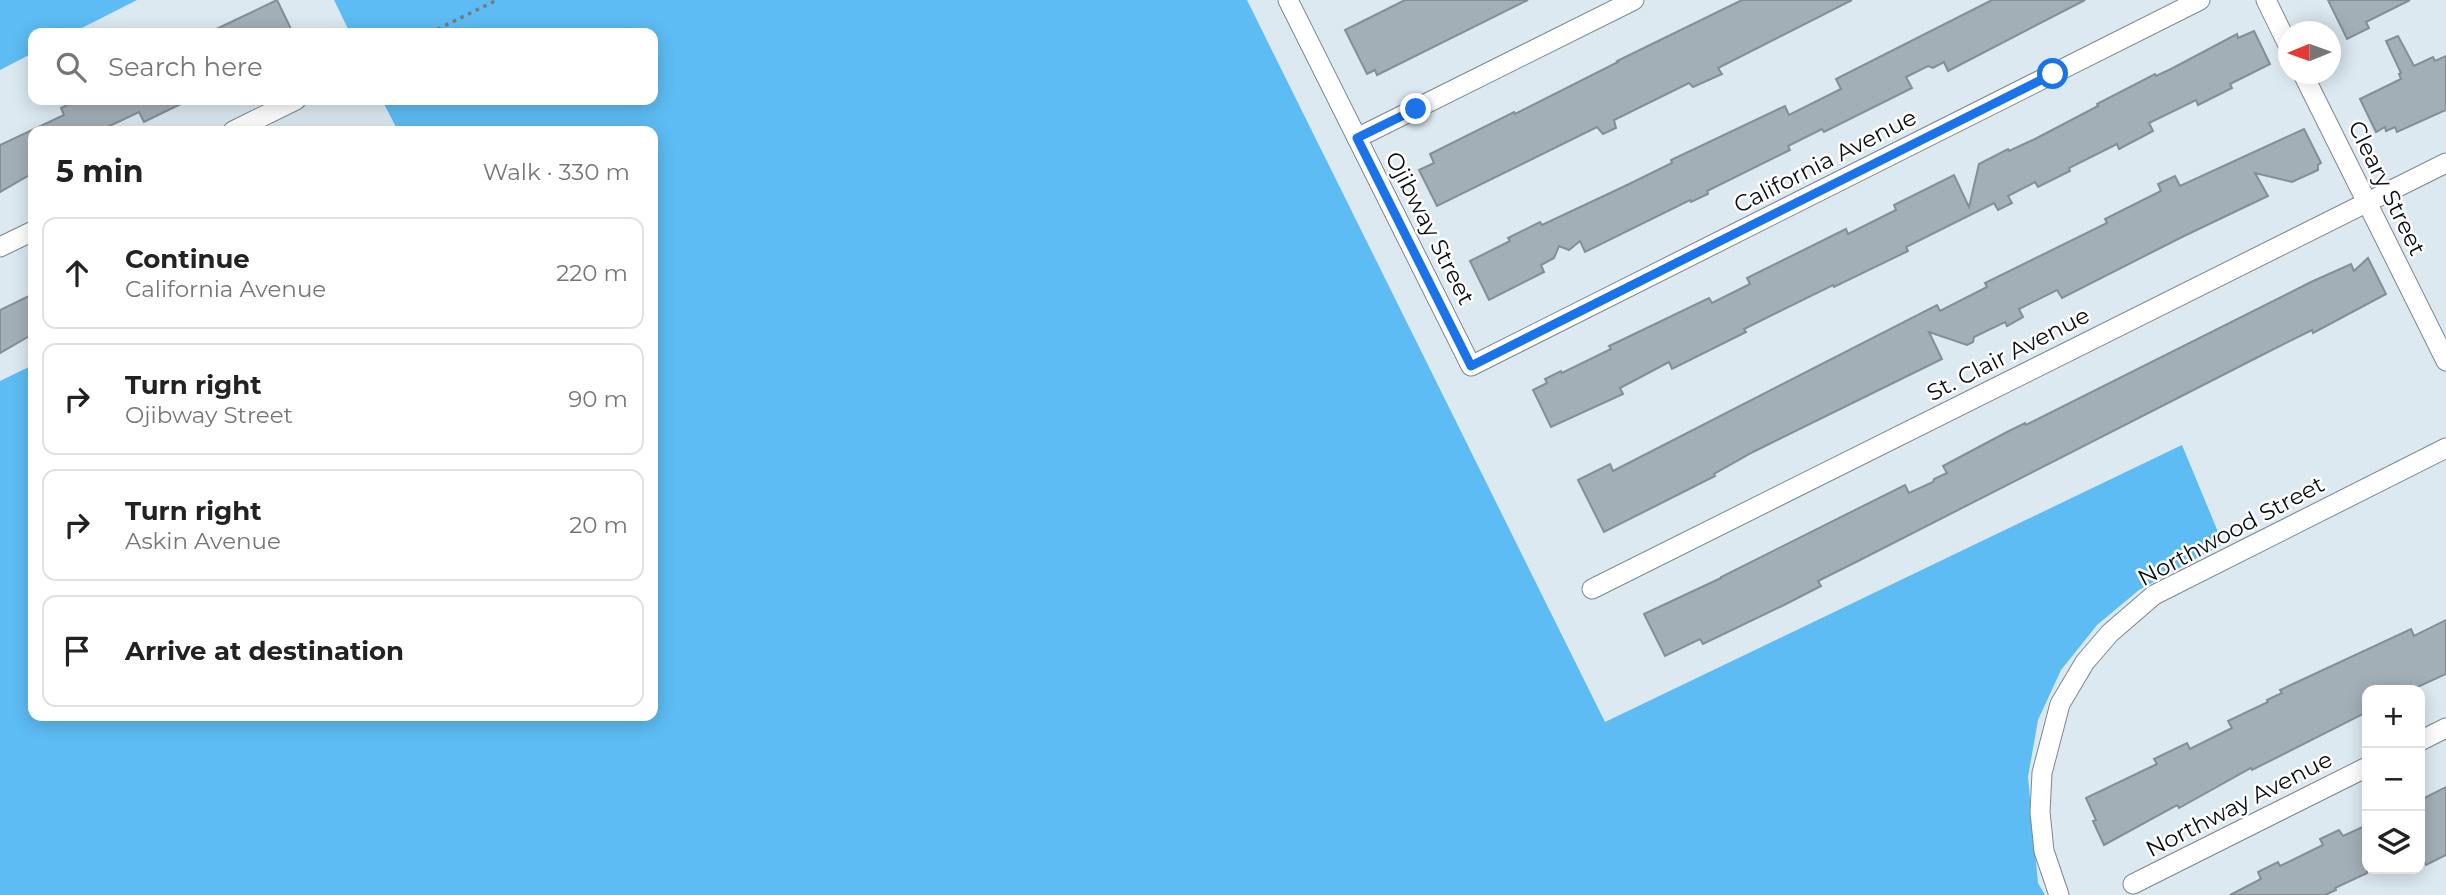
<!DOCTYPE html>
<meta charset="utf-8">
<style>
body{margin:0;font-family:Montserrat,sans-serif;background:#f6f6f6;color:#222}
.controls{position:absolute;right:21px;bottom:21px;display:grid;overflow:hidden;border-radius:14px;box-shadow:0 4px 18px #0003}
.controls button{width:63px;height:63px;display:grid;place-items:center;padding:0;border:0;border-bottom:2px solid #e0e0e0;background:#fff;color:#222;font:35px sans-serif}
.compass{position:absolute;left:2278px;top:21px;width:63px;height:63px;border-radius:50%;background:#fff;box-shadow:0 4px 18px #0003;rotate:269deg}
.stop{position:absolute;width:21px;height:21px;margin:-16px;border:5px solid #1a73e8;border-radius:50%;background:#fff}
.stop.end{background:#1a73e8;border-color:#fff;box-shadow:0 2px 7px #0008}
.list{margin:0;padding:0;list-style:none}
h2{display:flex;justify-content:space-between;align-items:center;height:91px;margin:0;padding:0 28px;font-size:30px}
h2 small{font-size:23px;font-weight:400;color:#767676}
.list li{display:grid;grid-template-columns:46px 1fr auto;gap:21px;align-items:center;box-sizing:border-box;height:112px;margin:0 14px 14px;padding:0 14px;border:2px solid #e0e0e0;border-radius:14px}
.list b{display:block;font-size:26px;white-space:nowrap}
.list p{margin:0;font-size:23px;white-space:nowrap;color:#767676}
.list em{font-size:23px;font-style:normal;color:#767676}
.icon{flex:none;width:38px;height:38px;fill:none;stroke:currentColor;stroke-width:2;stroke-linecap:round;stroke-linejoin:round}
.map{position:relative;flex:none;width:2446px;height:895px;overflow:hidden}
.search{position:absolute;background:#fff;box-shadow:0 4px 18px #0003;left:28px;top:28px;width:630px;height:77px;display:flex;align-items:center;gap:18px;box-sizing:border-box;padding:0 24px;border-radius:14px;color:#767676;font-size:26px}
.panel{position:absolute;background:#fff;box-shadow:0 4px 18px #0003;left:28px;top:126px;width:630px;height:595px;border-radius:14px}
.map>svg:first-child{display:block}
</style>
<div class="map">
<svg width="2446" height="895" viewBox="0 0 2446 895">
<rect width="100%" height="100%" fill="#dce9f1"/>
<g fill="#5dbcf4">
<path d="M 0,0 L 137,0 L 72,33 L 33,33 L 33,53 L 0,70 Z"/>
<path d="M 334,0 L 1247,0 L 1605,722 L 2182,445 L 2223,544 L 2139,590 L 2097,625 L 2061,670 L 2038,720 L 2028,777 L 2038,883 L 2045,895 L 0,895 L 0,381 L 33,365 L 33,716 L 653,716 L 653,131 L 398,131 L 382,100 L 653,100 L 653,33 L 350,33 Z"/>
</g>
<g fill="#a3afb7" stroke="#838f96" stroke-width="2">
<path d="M 277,0 L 293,33 L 208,33 Z"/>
<path d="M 1405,0 L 1528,0 L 1377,75 L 1375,70 L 1367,74 L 1345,30 Z"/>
<path d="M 1742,0 L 1852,0 L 1718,68 L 1722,74 L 1693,87 L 1689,83 L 1614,120 L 1616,128 L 1603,134 L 1597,127 L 1437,206 L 1419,170 L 1434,163 L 1430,154 L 1514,112 L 1515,114 L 1618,62 L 1617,61 Z"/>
<path d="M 1992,0 L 2085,0 L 1948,71 L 1944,62 L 1933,68 L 1928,66 L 1906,77 L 1912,88 L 1824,132 L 1822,129 L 1788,146 L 1790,150 L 1707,191 L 1708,194 L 1691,202 L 1690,200 L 1585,252 L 1580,241 L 1569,250 L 1559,246 L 1554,258 L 1541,265 L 1544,272 L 1489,300 L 1470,261 L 1510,241 L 1508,238 L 1540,222 L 1542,225 L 1625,186 L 1672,163 L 1671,160 L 1785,106 L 1789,115 L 1841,89 L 1836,79 Z"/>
<path d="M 2328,0 L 2410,0 L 2366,22 L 2369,28 L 2347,39 Z"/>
<path d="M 2254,31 L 2270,64 L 2230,84 L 2232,88 L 2198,105 L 2196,100 L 2149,123 L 2153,131 L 2119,149 L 2117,144 L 2069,168 L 2070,171 L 2038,187 L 2035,182 L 2008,196 L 2012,203 L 1998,210 L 1994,203 L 1906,247 L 1908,251 L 1834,287 L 1833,285 L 1744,329 L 1746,332 L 1672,369 L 1669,362 L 1620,388 L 1623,394 L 1551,427 L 1533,390 L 1547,383 L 1545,379 L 1561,371 L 1562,373 L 1611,349 L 1609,346 L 1628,337 L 1709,298 L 1712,303 L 1750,284 L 1747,278 L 1846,229 L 1848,234 L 1896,210 L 1894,205 L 1954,175 L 1969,207 L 1979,164 L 2008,149 L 2009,151 L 2035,139 L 2098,106 L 2097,104 L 2155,74 L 2156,76 L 2171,69 L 2237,34 L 2238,38 Z"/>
<path d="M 2398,36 L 2414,66 L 2433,57 L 2435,61 L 2446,56 L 2446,110 L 2397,132 L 2395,127 L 2386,131 L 2385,127 L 2376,132 L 2360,99 L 2401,79 L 2399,74 L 2401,73 L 2386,41 Z"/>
<path d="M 78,100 L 189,100 L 144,122 L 139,112 L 99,131 L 33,131 L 33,173 L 0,192 L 0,145 L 64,115 L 61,108 Z"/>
<path d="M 2304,129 L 2321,163 L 2318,165 L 2318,170 L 2292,182 L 2255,173 L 2268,196 L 2184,236 L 2062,298 L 2057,290 L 2019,309 L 2023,317 L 2007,326 L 2005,322 L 1974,337 L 1973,342 L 1967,345 L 1929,332 L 1942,359 L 1753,452 L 1714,474 L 1715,476 L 1604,532 L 1578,480 L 1610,464 L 1613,471 L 1937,305 L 1940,311 L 1987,287 L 1985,283 L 2107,223 L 2105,219 L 2161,191 L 2158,184 L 2175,176 L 2180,186 Z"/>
<path d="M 2368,258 L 2386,294 L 2313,333 L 2312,330 L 2264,354 L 1860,560 L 1818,581 L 1821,586 L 1782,606 L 1703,644 L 1700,639 L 1665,656 L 1644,614 L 1721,578 L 1721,577 L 1905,485 L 1909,493 L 1933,482 L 1934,479 L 1947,473 L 1943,466 L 2007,432 L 2025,423 L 2026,425 L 2311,282 L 2351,264 L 2354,271 Z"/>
<path d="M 33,294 L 33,334 L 0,353 L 0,310 Z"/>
<path d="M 2446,620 L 2446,674 L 2411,690 L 2367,690 L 2367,712 L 2252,770 L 2251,768 L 2179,808 L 2177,805 L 2104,845 L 2093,821 L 2096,820 L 2086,798 L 2157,764 L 2154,759 L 2187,743 L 2190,749 L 2232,728 L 2228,721 L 2268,702 L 2267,700 L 2282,693 L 2280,690 L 2295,683 L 2411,629 L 2414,636 Z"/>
<path d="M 2446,787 L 2446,855 L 2426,865 L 2420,853 L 2420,800 Z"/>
<path d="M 2367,825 L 2367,873 L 2335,888 L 2336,890 L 2325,895 L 2230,895 L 2261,879 L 2258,872 L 2278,862 L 2280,866 L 2323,845 L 2320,839 L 2339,830 L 2343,836 Z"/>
</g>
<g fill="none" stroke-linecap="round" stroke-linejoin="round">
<defs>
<g id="minor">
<path d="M 1288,0 L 1471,366 L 2200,0"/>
<path d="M 2266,0 L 2288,45"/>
<path d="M 2303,74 L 2446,361"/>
<path d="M 233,131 L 296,100"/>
<path d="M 1357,138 L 1634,0"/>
<path d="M 0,247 L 33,231"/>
<path d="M 1592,589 L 2446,163"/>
<path d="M 2420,741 L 2446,728"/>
<path d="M 2133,884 L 2367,767"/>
<path d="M 2059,895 L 2044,851 L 2040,812 L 2042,773 L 2060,704 L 2085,662 L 2110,633 L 2154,595 L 2446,448"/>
</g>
</defs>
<use href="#minor" stroke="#7b878e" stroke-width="21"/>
<path stroke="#737b81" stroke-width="3.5" stroke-dasharray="3.5 5" stroke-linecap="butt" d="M 430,33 L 497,0"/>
<use href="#minor" stroke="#fff" stroke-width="19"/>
</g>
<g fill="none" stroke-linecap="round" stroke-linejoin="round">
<path stroke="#1a73e8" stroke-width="9" d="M 1416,109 L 1357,138 L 1471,366 L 2053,74"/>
</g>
<g text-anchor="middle" stroke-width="5" stroke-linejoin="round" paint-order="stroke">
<g font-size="23" fill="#090d10" stroke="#fff">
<text transform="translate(1825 161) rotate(-27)" y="8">California Avenue</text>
<text transform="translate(2387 188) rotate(64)" y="8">Cleary Street</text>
<text transform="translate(1430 228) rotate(63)" y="8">Ojibway Street</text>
<text transform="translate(2008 354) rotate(-27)" y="8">St. Clair Avenue</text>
<text transform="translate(2231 531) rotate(-28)" y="8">Northwood Street</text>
<text transform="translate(2239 804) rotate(-27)" y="8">Northway Avenue</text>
</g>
</g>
</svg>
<div class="controls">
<button>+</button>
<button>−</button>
<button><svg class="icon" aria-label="layers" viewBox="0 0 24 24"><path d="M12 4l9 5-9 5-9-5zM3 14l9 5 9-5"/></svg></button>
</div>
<svg class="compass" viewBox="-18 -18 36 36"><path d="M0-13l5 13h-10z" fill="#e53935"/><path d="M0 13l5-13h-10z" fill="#767676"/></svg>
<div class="stop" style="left:2053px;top:74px"></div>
<div class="stop end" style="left:1416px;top:109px"></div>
<div class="search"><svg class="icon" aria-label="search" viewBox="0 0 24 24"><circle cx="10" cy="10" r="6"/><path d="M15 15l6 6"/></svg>Search here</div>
<section class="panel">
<h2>5 min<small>Walk · 330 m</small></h2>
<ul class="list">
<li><svg class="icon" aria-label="ahead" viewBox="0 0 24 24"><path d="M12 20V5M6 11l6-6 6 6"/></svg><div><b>Continue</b><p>California Avenue</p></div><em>220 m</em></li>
<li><svg class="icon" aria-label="right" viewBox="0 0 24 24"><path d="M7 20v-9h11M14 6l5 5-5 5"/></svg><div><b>Turn right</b><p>Ojibway Street</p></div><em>90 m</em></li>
<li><svg class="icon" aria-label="right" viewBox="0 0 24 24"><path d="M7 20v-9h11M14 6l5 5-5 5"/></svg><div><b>Turn right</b><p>Askin Avenue</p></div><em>20 m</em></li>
<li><svg class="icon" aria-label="arrive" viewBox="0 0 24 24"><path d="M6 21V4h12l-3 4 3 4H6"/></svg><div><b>Arrive at destination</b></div></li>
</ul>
</section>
</div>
